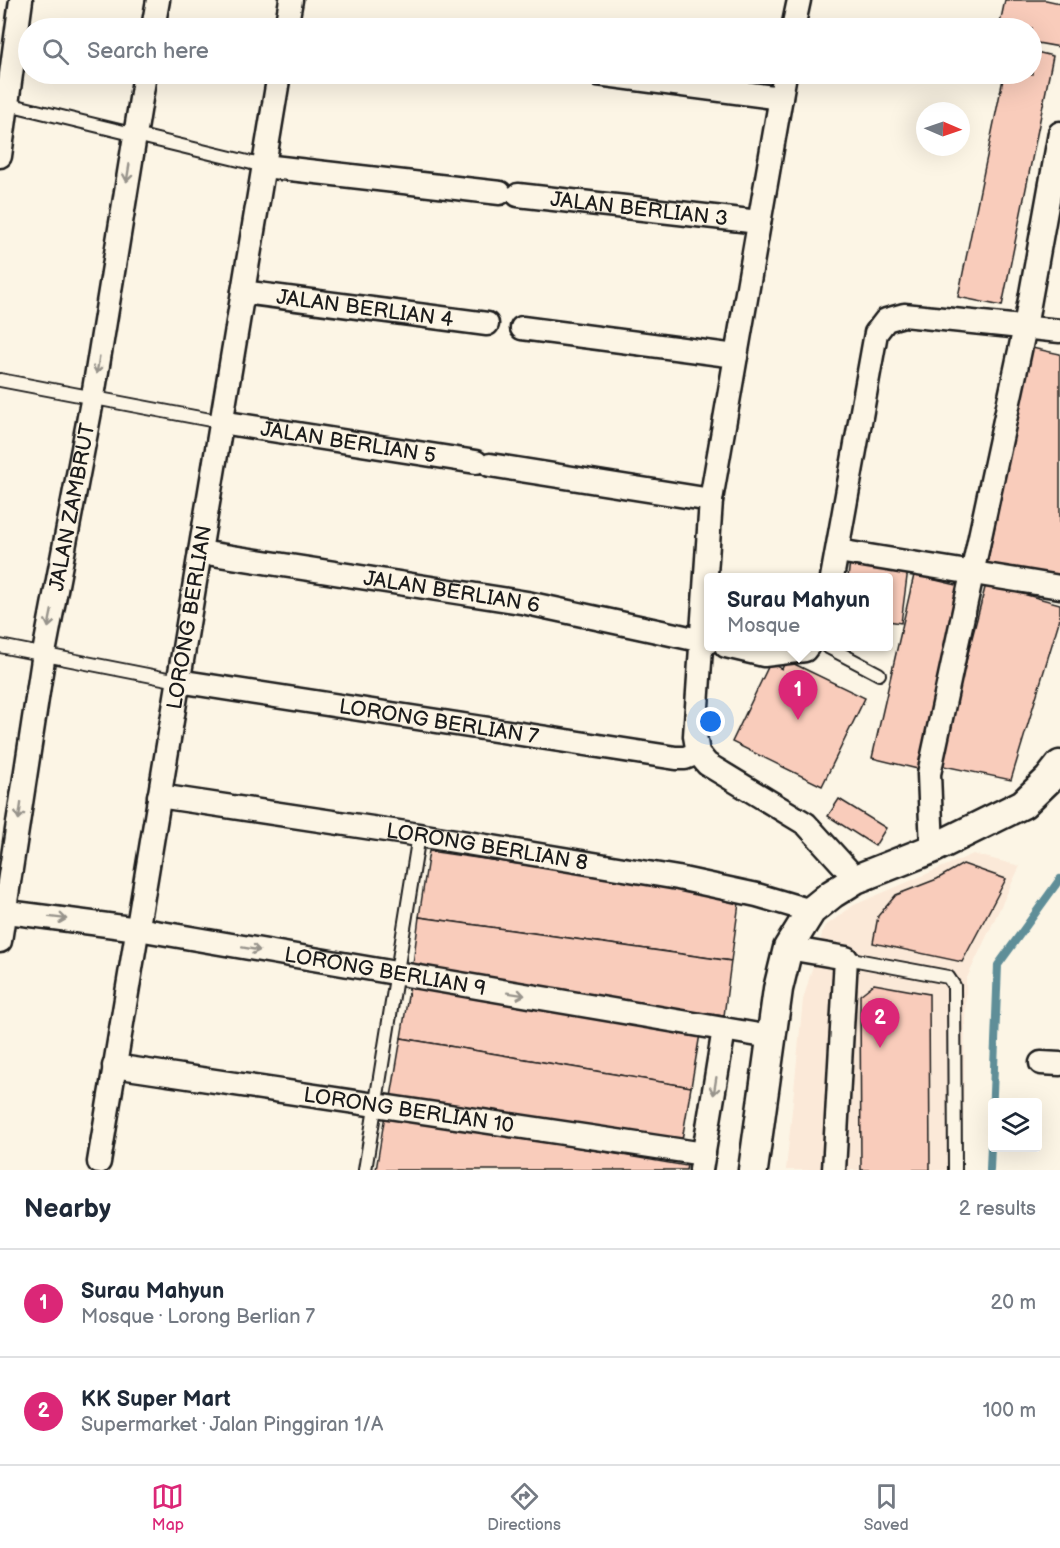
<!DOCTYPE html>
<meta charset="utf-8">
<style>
body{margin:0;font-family:"Balsamiq Sans",sans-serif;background:#f6f6f7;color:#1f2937}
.controls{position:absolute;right:18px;bottom:18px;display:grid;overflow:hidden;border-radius:6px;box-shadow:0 6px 24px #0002}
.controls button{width:54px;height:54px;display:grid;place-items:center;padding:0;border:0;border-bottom:2px solid #e0e1e3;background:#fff;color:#1f2937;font:30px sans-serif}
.compass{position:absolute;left:916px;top:102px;width:54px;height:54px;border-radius:50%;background:#fff;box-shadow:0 6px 24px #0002;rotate:92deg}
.you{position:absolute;left:711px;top:722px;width:21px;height:21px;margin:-15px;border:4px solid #fff;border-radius:50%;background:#1a73e8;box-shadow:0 0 0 9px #1a73e833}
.badge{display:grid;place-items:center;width:39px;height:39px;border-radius:50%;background:#db2777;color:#fff;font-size:20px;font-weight:700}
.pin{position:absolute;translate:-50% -50px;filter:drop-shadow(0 2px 3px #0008)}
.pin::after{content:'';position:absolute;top:32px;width:21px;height:18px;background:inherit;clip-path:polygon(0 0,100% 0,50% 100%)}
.popup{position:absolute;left:704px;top:573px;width:189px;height:78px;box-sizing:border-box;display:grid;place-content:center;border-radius:6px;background:#fff;filter:drop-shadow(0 2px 4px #0005);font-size:20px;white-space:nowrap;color:#747a83}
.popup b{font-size:22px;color:#1f2937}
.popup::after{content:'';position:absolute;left:50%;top:100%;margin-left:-12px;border:12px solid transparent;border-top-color:#fff}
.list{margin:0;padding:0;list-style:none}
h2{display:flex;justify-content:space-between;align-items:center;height:78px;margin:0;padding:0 24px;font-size:26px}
h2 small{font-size:20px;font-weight:400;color:#747a83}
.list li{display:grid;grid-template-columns:39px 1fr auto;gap:18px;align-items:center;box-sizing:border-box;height:108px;padding:0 24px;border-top:2px solid #e0e1e3}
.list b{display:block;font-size:22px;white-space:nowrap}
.list p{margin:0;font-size:20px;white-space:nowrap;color:#747a83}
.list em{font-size:20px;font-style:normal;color:#747a83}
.icon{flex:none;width:33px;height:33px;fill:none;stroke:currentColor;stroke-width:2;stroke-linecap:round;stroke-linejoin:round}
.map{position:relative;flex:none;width:1060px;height:1170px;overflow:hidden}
.search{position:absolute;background:#fff;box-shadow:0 6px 24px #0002;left:18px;right:18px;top:18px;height:66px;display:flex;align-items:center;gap:15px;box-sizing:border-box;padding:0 21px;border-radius:33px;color:#747a83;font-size:22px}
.sheet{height:294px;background:#fff}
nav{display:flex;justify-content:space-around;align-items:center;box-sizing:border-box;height:84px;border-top:2px solid #e0e1e3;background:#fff;font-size:16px;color:#747a83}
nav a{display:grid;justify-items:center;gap:3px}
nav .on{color:#db2777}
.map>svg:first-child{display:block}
</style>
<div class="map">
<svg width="1060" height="1170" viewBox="0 0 1060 1170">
<rect width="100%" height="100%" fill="#fcf5e5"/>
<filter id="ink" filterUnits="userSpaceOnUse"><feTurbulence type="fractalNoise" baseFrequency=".0167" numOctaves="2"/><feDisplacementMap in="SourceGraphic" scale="12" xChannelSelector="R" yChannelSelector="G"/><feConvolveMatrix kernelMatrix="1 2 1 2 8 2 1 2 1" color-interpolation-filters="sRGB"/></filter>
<g filter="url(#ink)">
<path fill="#fbe9d8" d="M 973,854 L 1020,866 L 966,980 L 962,1170 L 786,1170 L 803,1000 L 824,927 L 854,905 Z"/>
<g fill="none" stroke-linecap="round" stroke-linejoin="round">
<path stroke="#5f8e98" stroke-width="8" d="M 990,1170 L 998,965 L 1060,879"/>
</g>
<g fill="#f9ccbb" stroke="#1c1c1c" stroke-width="1.5">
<path d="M 1005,0 L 1046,0 L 1060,3 L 1060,47 L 1032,42 L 1032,28 L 999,28 Z"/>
<path d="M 1032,51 L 1053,56 L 1002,306 L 958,297 L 1004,74 L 1032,74 Z"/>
<path d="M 1032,348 L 1060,354 L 1060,579 L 987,563 Z"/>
<path d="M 850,561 L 908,569 L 901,623 L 888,621 L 888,578 L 848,578 Z"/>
<path d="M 914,575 L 965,587 L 922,770 L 872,758 Z"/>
<path d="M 986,584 L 1060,604 L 1060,618 L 1011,780 L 939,765 Z"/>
<path d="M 786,660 L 865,698 L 822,786 L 732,742 L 770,663 L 782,669 Z"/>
<path d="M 839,799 L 886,828 L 875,846 L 828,816 Z"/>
<path d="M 429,851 L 740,896 L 731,961 L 419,917 Z"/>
<path d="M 963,864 L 1006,879 L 962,962 L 873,943 L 878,916 L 896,895 L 937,879 Z"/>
<path d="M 419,917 L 731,961 L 724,1016 L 412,972 Z"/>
<path d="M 410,984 L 700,1034 L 691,1087 L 401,1038 Z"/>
<path d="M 874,984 L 929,994 L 930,1170 L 861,1170 L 860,995 Z"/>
<path d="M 401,1038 L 691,1087 L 681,1146 L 391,1097 Z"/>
<path d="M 385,1115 L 687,1166 L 686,1170 L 376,1170 Z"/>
</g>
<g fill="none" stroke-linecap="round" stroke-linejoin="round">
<defs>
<g id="service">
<path d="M 8,104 L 264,166"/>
<path d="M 0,380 L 221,422"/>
<path d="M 0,646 L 178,681"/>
<path d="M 826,646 L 879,674"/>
<path d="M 846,958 L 948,977 L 954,986 L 955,1170"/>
<path d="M 365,1170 L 419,835"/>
</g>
<g id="minor">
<path d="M 153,28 L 158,0"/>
<path d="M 286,28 L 291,0"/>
<path d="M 793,28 L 799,0"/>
<path d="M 598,74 L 781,98"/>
<path d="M 785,74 L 711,500 L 695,736 L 698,753 L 707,764 L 806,824 L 856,879"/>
<path d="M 0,156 L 21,0"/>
<path d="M 264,166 L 500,193"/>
<path id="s1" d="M 518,195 L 759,222"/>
<path id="s2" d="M 243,292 L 487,324"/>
<path d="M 522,328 L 736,356"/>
<path id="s3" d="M 221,422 L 476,462"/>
<path d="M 490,465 L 711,500"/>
<path d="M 838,551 L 1060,587"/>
<path id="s4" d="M 200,552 L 527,603 L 708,642"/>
<path d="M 832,578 L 876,333 L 886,320 L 904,315 L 1060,331"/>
<path d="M 726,646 L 764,655 L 805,650 L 808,646"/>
<path id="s5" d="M 178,681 L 676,758 L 685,758 L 698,753"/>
<path id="s6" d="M 159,796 L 419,835 L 678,878 L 757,895 L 811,911"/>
<path d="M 932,849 L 929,774 L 1025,327 L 1060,133"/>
<path id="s7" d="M 0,911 L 138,929 L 770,1037"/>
<path id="s8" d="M 0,941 L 44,653 L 93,396 L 145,74"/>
<path d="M 788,948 L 846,958 L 834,1170"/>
<path d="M 1041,1063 L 1060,1064"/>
<path id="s9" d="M 114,1066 L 704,1154"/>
<path id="s10" d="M 99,1162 L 279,74"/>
<path d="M 701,1170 L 724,1029"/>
</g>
<path id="tertiary" d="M 753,1170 L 778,989 L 788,948 L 811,911 L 832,894 L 856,879 L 932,849 L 1023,804 L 1049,779 L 1060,765"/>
</defs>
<use href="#service" stroke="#1c1c1c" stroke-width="16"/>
<use href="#minor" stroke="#1c1c1c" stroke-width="27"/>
<use href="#tertiary" stroke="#1c1c1c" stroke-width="33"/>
<use href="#service" stroke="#fcf5e5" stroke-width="12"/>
<use href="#minor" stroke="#fcf5e5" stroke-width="22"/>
<use href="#tertiary" stroke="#fcf5e5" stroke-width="28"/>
</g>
<defs><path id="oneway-shaft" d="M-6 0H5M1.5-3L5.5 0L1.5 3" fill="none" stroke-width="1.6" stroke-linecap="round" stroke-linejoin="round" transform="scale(1.5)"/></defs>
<g stroke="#97938b">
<use href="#oneway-shaft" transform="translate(128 173) rotate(99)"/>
<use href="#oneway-shaft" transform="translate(98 365) rotate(99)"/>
<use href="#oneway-shaft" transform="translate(50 619) rotate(101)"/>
<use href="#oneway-shaft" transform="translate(20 811) rotate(98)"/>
<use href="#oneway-shaft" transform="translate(58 918) rotate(7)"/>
<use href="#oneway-shaft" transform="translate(251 949) rotate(10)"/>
<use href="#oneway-shaft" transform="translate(516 994) rotate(9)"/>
<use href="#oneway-shaft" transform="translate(715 1086) rotate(99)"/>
</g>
</g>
<g text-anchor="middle" stroke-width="5" stroke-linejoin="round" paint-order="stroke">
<g font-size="21" fill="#1c1c1c" stroke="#fcf5e5">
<text dy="7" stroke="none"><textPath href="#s1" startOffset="122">JALAN BERLIAN 3</textPath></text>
<text dy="7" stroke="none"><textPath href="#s2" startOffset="123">JALAN BERLIAN 4</textPath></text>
<text dy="7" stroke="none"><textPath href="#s3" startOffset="129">JALAN BERLIAN 5</textPath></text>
<text dy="7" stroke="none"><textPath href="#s8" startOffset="440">JALAN ZAMBRUT</textPath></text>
<text dy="7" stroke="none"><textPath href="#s4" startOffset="255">JALAN BERLIAN 6</textPath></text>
<text dy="7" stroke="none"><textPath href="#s10" startOffset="552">LORONG BERLIAN</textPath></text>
<text dy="7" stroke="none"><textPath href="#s5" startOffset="264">LORONG BERLIAN 7</textPath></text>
<text dy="7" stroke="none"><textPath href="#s6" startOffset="332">LORONG BERLIAN 8</textPath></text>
<text dy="7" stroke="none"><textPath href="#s7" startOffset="390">LORONG BERLIAN 9</textPath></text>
<text dy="7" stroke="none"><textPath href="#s9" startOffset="298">LORONG BERLIAN 10</textPath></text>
</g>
</g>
</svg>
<div class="controls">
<button><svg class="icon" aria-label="layers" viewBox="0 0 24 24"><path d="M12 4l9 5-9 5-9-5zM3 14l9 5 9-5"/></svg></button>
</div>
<svg class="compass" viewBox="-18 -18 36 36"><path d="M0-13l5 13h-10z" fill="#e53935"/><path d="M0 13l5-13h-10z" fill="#747a83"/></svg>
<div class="you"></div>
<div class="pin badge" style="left:798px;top:720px">1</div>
<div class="popup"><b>Surau Mahyun</b>Mosque</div>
<div class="pin badge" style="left:880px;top:1048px">2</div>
<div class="search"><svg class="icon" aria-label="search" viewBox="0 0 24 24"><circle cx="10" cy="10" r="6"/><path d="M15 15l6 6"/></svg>Search here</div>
</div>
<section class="sheet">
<h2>Nearby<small>2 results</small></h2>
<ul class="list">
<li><span class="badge">1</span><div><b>Surau Mahyun</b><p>Mosque · Lorong Berlian 7</p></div><em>20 m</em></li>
<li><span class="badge">2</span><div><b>KK Super Mart</b><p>Supermarket · Jalan Pinggiran 1/A</p></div><em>100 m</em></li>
</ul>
</section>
<nav>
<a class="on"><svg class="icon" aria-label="map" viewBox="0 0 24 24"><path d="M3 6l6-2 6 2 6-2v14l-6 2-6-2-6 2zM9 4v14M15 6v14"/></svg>Map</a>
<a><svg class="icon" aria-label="directions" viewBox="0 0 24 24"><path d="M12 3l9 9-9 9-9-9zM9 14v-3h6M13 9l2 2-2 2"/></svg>Directions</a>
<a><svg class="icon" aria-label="saved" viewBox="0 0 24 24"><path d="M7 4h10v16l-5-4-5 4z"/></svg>Saved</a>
</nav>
